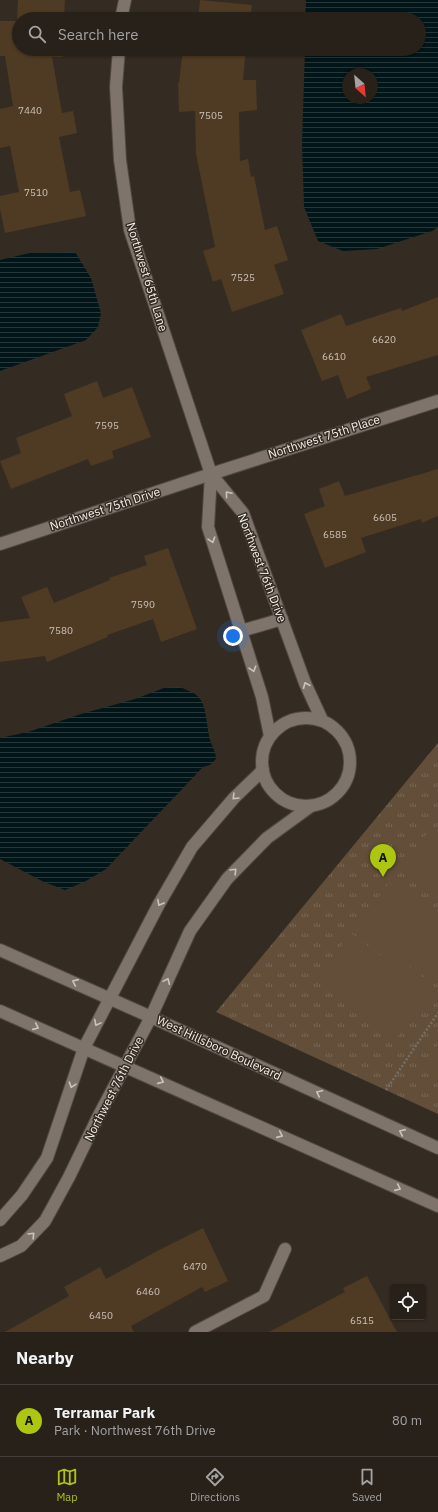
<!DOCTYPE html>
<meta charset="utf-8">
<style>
body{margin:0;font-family:"IBM Plex Sans",sans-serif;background:#332e27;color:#f1f3f6}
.controls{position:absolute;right:12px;bottom:12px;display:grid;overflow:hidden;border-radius:4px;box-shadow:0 1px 3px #0004}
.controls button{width:36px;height:36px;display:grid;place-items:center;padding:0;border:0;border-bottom:1px solid #433e39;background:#27211a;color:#f1f3f6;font:20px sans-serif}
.compass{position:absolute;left:342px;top:68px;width:36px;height:36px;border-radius:50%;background:#27211a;box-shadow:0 1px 3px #0004;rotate:153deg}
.you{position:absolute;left:233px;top:636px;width:14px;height:14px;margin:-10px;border:3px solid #fff;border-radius:50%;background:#1a73e8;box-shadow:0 0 0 6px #1a73e833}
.badge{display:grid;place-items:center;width:26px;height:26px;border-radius:50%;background:#adc610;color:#111;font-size:13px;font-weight:700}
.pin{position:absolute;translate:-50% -33px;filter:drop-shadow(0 1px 2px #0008)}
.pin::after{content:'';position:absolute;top:21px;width:14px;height:12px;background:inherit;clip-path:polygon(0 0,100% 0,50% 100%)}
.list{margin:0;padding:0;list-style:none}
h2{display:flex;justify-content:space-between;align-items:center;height:52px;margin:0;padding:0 16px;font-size:17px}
h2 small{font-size:13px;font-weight:400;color:#a4a3a2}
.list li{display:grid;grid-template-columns:26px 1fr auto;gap:12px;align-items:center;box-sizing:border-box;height:72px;padding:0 16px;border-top:1px solid #433e39}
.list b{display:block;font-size:15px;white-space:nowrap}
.list p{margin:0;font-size:13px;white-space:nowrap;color:#a4a3a2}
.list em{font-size:13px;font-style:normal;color:#a4a3a2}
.icon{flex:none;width:22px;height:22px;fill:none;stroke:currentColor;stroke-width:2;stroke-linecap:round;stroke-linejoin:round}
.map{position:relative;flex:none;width:438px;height:1332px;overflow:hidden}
.search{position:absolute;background:#27211a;box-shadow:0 1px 3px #0004;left:12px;right:12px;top:12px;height:44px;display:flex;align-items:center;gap:10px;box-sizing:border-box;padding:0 14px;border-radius:22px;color:#a4a3a2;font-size:15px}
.sheet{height:124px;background:#27211a}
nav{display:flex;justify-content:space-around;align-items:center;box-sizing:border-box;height:56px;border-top:1px solid #433e39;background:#27211a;font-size:11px;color:#a4a3a2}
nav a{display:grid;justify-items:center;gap:2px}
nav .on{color:#adc610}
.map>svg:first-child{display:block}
</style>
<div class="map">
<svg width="438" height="1332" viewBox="0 0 438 1332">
<defs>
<pattern id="park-tufts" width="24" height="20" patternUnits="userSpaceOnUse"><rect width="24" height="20" fill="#634f39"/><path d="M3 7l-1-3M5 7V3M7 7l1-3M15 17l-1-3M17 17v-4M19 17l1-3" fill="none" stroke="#7a6956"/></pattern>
<pattern id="water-rules" width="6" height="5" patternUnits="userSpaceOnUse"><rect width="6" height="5" fill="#021518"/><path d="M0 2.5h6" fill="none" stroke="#28373a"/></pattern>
</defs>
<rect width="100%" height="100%" fill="#342c23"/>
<path fill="url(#park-tufts)" d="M 438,743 L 438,1114 L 216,1012 Z"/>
<g fill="#634f39">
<path d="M 428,832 L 438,840 L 438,900 L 399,870 Z"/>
<path d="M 389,883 L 438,919 L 438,982 L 436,985 L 357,926 Z"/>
<path d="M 351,933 L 430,993 L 398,1036 L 319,976 Z"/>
<path d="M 438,1045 L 438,1075 L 422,1067 Z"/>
</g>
<g fill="url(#water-rules)" fill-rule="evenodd">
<path d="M 306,0 L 438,0 L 438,227 L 432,231 L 377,249 L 343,251 L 318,241 L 304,207 L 302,143 L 305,49 L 419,49 L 419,19 L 305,19 ZM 348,74 L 372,74 L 372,98 L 348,98 Z"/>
<path d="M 75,252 L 91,278 L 101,313 L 98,327 L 86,340 L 0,371 L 0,260 L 30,253 Z"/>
<path d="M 180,687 C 184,689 190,691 195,694 C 207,702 206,722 209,735 C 210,744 216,750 216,759 L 210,765 L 203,767 L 106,869 L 86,881 L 65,890 L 44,882 L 0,859 L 0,738 L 28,732 L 81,714 L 135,699 L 164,688 Z"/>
</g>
<g fill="#4f3a23">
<path d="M 18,0 L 65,0 L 64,19 L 19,19 L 19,49 L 64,49 L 63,57 L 52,57 L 62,113 L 73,111 L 77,133 L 59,137 L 70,192 L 80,190 L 86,216 L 5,233 L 0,209 L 0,196 L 19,192 L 10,146 L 0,148 L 0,109 L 13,106 L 5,56 L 0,56 L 0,21 L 17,21 Z"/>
<path d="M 200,0 L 252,5 L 250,19 L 198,19 Z"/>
<path d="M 183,49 L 246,49 L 243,80 L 256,80 L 257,110 L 239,112 L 240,161 L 248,159 L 251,177 L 254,176 L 265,230 L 277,226 L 288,260 L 274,265 L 284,294 L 232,312 L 221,279 L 213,282 L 203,251 L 215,247 L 196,154 L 195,111 L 179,112 L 178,83 L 179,83 Z"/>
<path d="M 438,297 L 438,355 L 366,377 L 371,389 L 347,399 L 338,375 L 322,381 L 301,330 L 341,314 L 346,326 L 401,308 L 402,311 Z"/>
<path d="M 97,381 L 103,398 L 132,387 L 151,437 L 112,451 L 114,458 L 91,466 L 88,459 L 11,489 L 0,461 L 21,453 L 16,438 L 72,416 L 64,394 Z"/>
<path d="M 438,469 L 438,516 L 422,523 L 421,519 L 361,538 L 366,552 L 325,568 L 304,514 L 325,506 L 319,489 L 339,481 L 345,496 Z"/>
<path d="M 168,548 L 197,629 L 161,642 L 153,619 L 107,635 L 108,637 L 47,662 L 45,656 L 0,662 L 0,622 L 30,618 L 21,597 L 47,587 L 54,603 L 110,580 L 109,578 L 147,565 L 144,556 Z"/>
<path d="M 203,1228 L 228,1281 L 205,1292 L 202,1287 L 131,1326 L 134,1332 L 5,1332 L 69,1296 L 64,1287 L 100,1267 L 106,1279 L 161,1249 Z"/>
<path d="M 367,1276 L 397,1332 L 269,1332 L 345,1292 L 343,1288 Z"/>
</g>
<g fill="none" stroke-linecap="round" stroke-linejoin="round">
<defs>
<g id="street">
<path d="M 121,19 L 125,0"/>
<path d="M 119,49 L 116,87 L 120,160 L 130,230 L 211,474 L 208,527 L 262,697 L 270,736"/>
<path d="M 211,474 L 243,513 L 305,683 L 322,720"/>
<path d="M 0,544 L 211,474 L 438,401"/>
<path d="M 241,631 L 282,619"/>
<circle cx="306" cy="762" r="44"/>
<path d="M 0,1220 L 22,1195 L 47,1158 L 84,1048 L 159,904 L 192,847 L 234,798 L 263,770"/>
<path d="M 0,1256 L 21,1246 L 45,1221 L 69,1177 L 98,1117 L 151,1017 L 190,931 L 227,879 L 267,838 L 311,806"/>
<path d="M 195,1332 L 264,1296 L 285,1249"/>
</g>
<g id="secondary">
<path d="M 0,950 L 151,1017 L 438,1148"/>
<path d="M 0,1011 L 438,1206"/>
</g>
</defs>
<use href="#street" stroke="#504941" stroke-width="14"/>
<use href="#secondary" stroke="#504941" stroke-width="14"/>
<path stroke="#756e66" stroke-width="2.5" stroke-dasharray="2 2" stroke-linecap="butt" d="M 386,1090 L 438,1013"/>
<use href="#street" stroke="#7e746b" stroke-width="12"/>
<use href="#secondary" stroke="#7e746b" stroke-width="12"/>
</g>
<defs><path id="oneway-chevron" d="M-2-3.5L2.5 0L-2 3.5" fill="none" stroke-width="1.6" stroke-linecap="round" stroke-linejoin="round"/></defs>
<g stroke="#cbc5be">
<use href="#oneway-chevron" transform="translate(228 494) rotate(-130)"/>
<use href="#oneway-chevron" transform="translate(212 540) rotate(72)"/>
<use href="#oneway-chevron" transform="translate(253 669) rotate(73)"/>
<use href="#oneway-chevron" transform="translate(306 685) rotate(-113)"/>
<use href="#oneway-chevron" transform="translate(235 797) rotate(134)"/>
<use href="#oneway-chevron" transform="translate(234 871) rotate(-46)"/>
<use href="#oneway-chevron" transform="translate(160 903) rotate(119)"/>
<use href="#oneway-chevron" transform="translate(167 981) rotate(-66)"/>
<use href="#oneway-chevron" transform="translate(75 982) rotate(-156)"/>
<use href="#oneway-chevron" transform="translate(97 1023) rotate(118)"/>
<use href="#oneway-chevron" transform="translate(36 1027) rotate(24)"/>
<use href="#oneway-chevron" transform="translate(161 1081) rotate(24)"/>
<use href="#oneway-chevron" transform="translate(72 1085) rotate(108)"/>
<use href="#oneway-chevron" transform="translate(319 1093) rotate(-155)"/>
<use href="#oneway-chevron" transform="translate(402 1132) rotate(-156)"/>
<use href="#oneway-chevron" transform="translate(280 1135) rotate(24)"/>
<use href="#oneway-chevron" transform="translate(398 1188) rotate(24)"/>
<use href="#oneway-chevron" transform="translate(32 1235) rotate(-46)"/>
</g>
<g text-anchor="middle" stroke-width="3" stroke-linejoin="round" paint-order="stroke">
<g font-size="10" fill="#ccc2b8">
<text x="30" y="114">7440</text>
<text x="211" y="119">7505</text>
<text x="36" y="196">7510</text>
<text x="243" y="281">7525</text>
<text x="384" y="343">6620</text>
<text x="334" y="360">6610</text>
<text x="107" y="429">7595</text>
<text x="385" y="521">6605</text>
<text x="335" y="538">6585</text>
<text x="143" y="608">7590</text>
<text x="61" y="634">7580</text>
<text x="195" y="1270">6470</text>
<text x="148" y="1295">6460</text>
<text x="101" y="1319">6450</text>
<text x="362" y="1324">6515</text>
</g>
<g font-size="12" fill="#f5f0ea" stroke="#342c23">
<text transform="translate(147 277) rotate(73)" y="4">Northwest 65th Lane</text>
<text transform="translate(324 437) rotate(-18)" y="4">Northwest 75th Place</text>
<text transform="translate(105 509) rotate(-18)" y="4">Northwest 75th Drive</text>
<text transform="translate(262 568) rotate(69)" y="4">Northwest 76th Drive</text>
<text transform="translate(219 1048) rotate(25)" y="4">West Hillsboro Boulevard</text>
<text transform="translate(114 1089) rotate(-63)" y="4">Northwest 76th Drive</text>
</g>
</g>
</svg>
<div class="controls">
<button><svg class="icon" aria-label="locate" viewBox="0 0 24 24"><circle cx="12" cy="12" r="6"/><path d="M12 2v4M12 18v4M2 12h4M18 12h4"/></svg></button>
</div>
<svg class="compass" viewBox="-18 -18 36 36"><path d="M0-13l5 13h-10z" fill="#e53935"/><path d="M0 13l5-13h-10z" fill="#a4a3a2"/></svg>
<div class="you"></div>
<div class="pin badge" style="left:383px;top:877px">A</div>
<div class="search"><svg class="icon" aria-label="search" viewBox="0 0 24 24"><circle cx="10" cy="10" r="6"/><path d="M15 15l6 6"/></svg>Search here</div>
</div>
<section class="sheet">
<h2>Nearby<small></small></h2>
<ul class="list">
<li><span class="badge">A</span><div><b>Terramar Park</b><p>Park · Northwest 76th Drive</p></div><em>80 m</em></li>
</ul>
</section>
<nav>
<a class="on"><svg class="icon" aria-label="map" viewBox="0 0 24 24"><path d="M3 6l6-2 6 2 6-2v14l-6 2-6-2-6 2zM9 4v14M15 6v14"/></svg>Map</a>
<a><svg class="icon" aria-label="directions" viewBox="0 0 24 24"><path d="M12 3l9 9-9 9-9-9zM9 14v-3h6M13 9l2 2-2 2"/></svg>Directions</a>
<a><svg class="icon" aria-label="saved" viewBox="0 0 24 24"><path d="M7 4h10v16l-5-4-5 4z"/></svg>Saved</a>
</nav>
